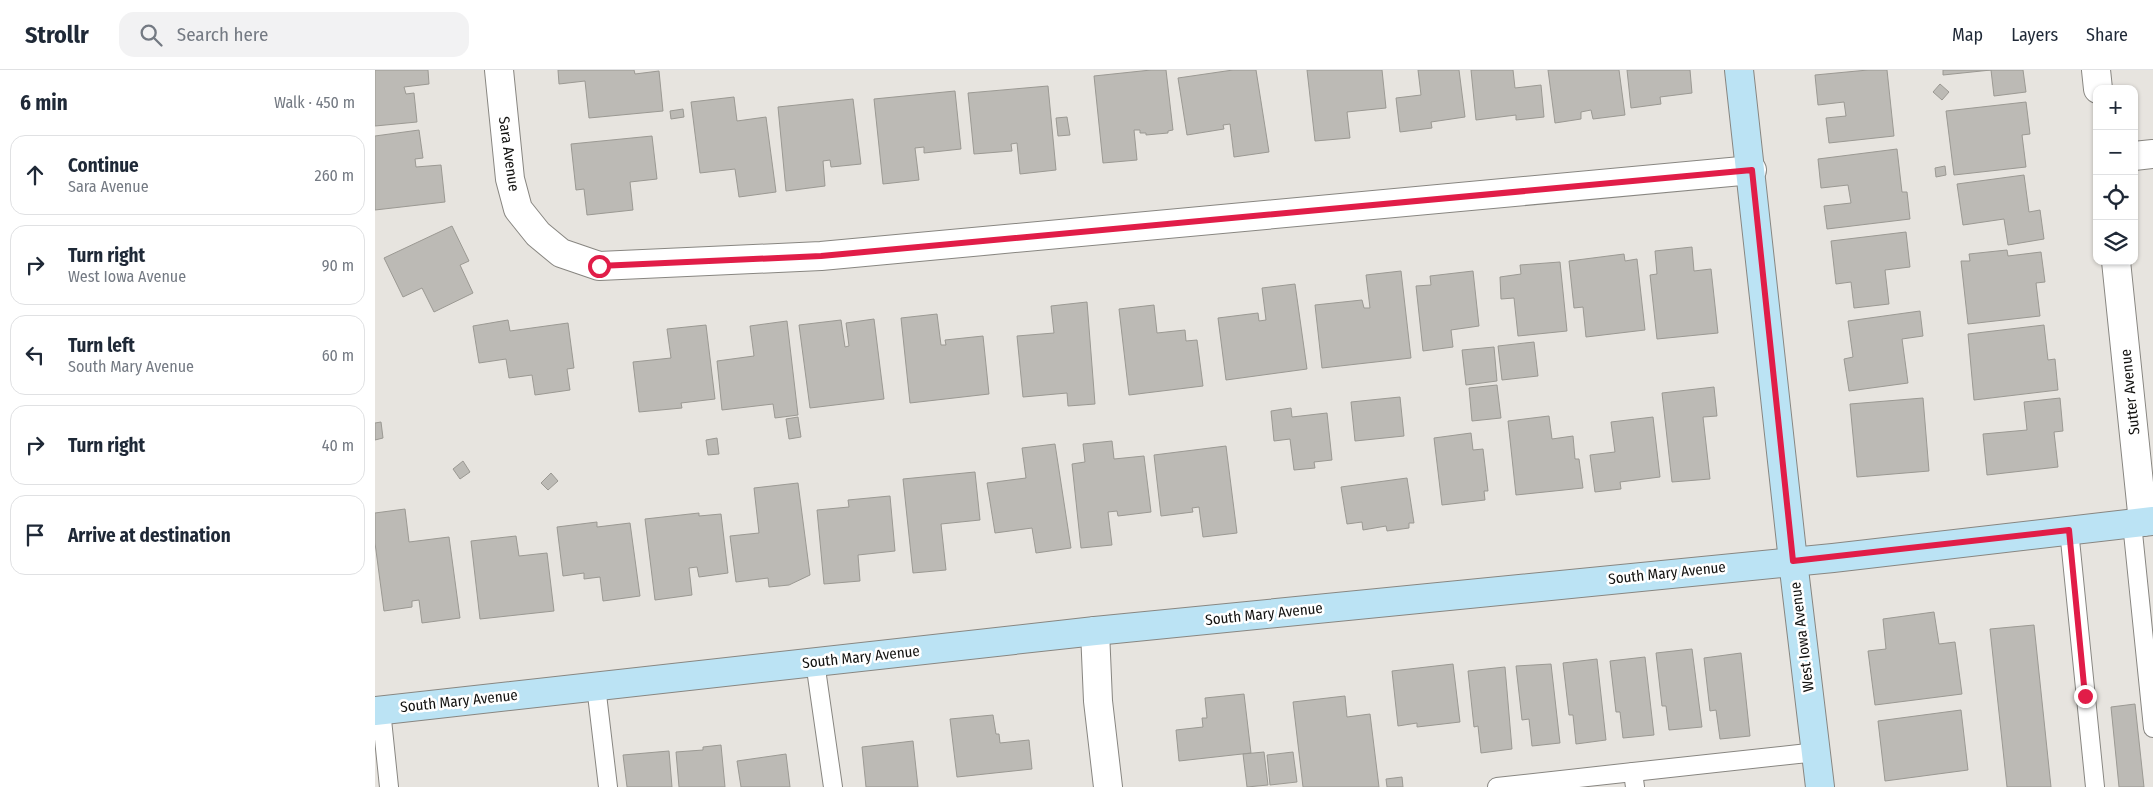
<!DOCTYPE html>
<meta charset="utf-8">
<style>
body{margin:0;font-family:"Fira Sans Condensed",sans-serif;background:#f2f2f3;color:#1f2937}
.controls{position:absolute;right:15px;top:15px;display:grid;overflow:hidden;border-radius:10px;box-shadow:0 1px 4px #0004}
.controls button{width:45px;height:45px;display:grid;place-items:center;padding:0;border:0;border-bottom:1px solid #e0e1e3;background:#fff;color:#1f2937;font:25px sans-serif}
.stop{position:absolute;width:15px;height:15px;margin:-11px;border:4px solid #e11d48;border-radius:50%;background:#fff}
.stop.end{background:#e11d48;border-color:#fff;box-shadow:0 1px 5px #0008}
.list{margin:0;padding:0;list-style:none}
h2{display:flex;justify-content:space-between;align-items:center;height:65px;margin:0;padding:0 20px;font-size:21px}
h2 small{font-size:16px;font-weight:400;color:#747a83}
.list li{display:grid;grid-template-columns:32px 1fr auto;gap:15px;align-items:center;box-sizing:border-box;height:80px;margin:0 10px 10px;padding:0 10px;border:1px solid #e0e1e3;border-radius:15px}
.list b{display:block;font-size:19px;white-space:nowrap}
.list p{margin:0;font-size:16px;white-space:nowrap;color:#747a83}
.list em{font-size:16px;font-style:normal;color:#747a83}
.icon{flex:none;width:28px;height:28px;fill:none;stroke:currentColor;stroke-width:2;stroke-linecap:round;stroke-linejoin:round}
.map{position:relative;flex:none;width:1778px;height:717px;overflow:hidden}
header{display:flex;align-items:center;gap:30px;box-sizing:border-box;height:70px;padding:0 25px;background:#fff;border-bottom:1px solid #e0e1e3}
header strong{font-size:24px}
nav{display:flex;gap:28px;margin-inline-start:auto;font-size:18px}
.search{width:350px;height:45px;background:#f2f2f3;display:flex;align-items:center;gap:12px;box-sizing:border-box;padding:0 18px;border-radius:15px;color:#747a83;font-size:19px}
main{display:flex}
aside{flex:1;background:#fff}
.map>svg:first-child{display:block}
</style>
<header>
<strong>Strollr</strong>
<div class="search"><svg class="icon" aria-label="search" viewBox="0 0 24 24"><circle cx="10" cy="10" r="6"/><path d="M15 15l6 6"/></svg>Search here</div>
<nav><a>Map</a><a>Layers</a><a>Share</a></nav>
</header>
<main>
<aside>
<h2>6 min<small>Walk · 450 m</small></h2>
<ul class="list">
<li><svg class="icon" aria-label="ahead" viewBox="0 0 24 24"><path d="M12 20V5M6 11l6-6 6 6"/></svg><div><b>Continue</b><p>Sara Avenue</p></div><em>260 m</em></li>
<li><svg class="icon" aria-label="right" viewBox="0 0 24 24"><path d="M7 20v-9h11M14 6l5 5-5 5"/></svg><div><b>Turn right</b><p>West Iowa Avenue</p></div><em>90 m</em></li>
<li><svg class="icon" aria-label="left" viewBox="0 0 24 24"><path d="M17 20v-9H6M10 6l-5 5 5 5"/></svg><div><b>Turn left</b><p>South Mary Avenue</p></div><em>60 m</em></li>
<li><svg class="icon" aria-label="right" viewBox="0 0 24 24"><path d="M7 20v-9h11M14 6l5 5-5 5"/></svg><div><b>Turn right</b></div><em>40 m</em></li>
<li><svg class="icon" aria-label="arrive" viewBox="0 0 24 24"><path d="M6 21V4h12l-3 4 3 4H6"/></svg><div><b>Arrive at destination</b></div></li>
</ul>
</aside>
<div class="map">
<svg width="1778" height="717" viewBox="0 0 1778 717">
<rect width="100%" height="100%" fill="#e7e4df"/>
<g fill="#bcbab5" stroke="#9b9993">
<path d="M 0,0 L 53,0 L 54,14 L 29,17 L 31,24 L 39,23 L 42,52 L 0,56 Z"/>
<path d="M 183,0 L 259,0 L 260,4 L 284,1 L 288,41 L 214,48 L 210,11 L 184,14 Z"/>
<path d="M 776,0 L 791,0 L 798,60 L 793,61 L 793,63 L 771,65 L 771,63 L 765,63 L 765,60 L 759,60 L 762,90 L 728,93 L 719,6 Z"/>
<path d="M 858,0 L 881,0 L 894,82 L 859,87 L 855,54 L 848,55 L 849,59 L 812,65 L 803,8 Z"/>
<path d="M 932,0 L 1007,0 L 1011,38 L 972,42 L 975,68 L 940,71 Z"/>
<path d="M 1043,0 L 1084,0 L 1090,47 L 1056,52 L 1057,58 L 1025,62 L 1021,28 L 1046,25 Z"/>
<path d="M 1096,0 L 1138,0 L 1140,18 L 1166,15 L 1169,47 L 1141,50 L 1141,45 L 1101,50 Z"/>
<path d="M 1173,0 L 1244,0 L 1250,45 L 1218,49 L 1216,40 L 1206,42 L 1206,49 L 1180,53 Z"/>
<path d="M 1252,0 L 1315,0 L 1317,23 L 1285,27 L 1286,34 L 1256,38 Z"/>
<path d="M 1493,0 L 1512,0 L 1519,66 L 1454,73 L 1451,48 L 1471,46 L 1469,32 L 1443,35 L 1440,5 Z"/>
<path d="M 1568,0 L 1648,0 L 1651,22 L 1619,26 L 1616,0 L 1568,5 Z"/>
<path d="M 1565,14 L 1574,22 L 1567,30 L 1558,22 Z"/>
<path d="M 673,16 L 681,100 L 645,104 L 642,73 L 636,74 L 637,81 L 599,84 L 593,23 Z"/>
<path d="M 580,21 L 586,79 L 549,83 L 549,77 L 540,78 L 544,110 L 508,114 L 499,29 Z"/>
<path d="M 359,27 L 362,51 L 391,47 L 401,122 L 364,127 L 360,99 L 325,103 L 316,32 Z"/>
<path d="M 478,29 L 486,94 L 456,97 L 455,90 L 448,91 L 450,116 L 411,121 L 403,37 Z"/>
<path d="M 1651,32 L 1655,64 L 1647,65 L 1651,97 L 1579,105 L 1571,41 Z"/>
<path d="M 308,39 L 309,47 L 296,49 L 295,41 Z"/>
<path d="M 692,47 L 695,65 L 683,66 L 681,48 Z"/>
<path d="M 44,60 L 48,88 L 40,89 L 41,97 L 66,95 L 70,132 L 0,140 L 0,66 Z"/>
<path d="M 277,66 L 282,109 L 255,112 L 258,140 L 212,145 L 209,119 L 201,120 L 196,74 Z"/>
<path d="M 1522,79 L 1527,122 L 1532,122 L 1535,149 L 1452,159 L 1449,136 L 1476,133 L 1473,115 L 1446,118 L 1443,89 Z"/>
<path d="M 1570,96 L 1571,105 L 1561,107 L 1560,98 Z"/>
<path d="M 1649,105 L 1654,142 L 1665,140 L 1669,169 L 1633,175 L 1629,149 L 1588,155 L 1582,114 Z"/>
<path d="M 77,156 L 94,191 L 85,195 L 98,223 L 59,242 L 47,218 L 28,227 L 9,188 Z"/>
<path d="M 1531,162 L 1535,197 L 1510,200 L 1514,234 L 1479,238 L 1476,212 L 1461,214 L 1456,171 Z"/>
<path d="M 1317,177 L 1319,201 L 1336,199 L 1343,263 L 1282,269 L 1275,205 L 1282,204 L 1280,181 Z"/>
<path d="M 1632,180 L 1633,186 L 1666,182 L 1670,212 L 1661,213 L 1665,246 L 1593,254 L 1586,191 L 1595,191 L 1594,184 Z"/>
<path d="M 1249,184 L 1250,191 L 1262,189 L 1270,260 L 1211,267 L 1208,237 L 1199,238 L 1194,191 Z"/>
<path d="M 1185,192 L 1192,261 L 1143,266 L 1139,228 L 1126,229 L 1125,207 L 1146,204 L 1145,195 Z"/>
<path d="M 1026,201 L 1036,288 L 947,298 L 940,235 L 987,230 L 989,238 L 995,238 L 991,205 Z"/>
<path d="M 1098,201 L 1104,256 L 1076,260 L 1078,277 L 1048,281 L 1041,216 L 1056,215 L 1055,206 Z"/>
<path d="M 920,214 L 932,299 L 851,310 L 843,248 L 883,243 L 884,251 L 891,250 L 887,218 Z"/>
<path d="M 712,232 L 720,334 L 693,336 L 692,323 L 648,327 L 642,266 L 679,263 L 676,236 Z"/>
<path d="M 779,235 L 782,263 L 810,260 L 811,271 L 822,270 L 828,316 L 754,325 L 744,239 Z"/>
<path d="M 1545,241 L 1548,266 L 1527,269 L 1533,313 L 1474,321 L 1469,289 L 1478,287 L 1473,251 Z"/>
<path d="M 562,244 L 566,275 L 571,275 L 570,270 L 608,266 L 614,324 L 535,333 L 526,248 Z"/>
<path d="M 499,249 L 509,329 L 435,338 L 424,255 L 466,250 L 470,277 L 474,276 L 471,253 Z"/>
<path d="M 133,250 L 135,261 L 193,253 L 199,298 L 192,299 L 195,320 L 160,325 L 157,305 L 134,308 L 131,289 L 104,293 L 98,256 Z"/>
<path d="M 412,251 L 423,345 L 400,348 L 398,334 L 347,340 L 342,291 L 379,286 L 375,256 Z"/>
<path d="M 331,255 L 340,329 L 306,333 L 307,338 L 264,342 L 258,292 L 296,288 L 292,259 Z"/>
<path d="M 1669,255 L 1673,290 L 1680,289 L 1683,320 L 1599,330 L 1593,264 Z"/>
<path d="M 1159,272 L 1163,306 L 1127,310 L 1123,276 Z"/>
<path d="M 1119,277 L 1122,311 L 1091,315 L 1087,280 Z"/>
<path d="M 1122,315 L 1126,348 L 1097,351 L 1094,318 Z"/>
<path d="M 1339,317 L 1342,346 L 1328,347 L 1335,409 L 1297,412 L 1287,323 Z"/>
<path d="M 1025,327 L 1029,366 L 980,371 L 976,332 Z"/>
<path d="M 1548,328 L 1554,401 L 1482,407 L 1475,334 Z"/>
<path d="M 1685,328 L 1688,361 L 1679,362 L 1683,397 L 1612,405 L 1608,364 L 1652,360 L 1649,332 Z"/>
<path d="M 916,338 L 917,347 L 952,343 L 957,390 L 939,392 L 940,398 L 919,400 L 915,369 L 899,371 L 896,341 Z"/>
<path d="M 1174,346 L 1177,369 L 1198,366 L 1200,389 L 1204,389 L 1208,418 L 1141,425 L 1133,351 Z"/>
<path d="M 423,347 L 426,367 L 414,369 L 411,349 Z"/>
<path d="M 1278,347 L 1285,407 L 1245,412 L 1246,419 L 1220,422 L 1215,385 L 1240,382 L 1236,352 Z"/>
<path d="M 6,352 L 8,368 L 0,370 L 0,353 Z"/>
<path d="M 1096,363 L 1098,380 L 1108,379 L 1113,421 L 1109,421 L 1110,430 L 1067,435 L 1059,368 Z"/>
<path d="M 342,368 L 344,384 L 333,385 L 331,370 Z"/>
<path d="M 737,371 L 739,389 L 769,386 L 776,442 L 743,446 L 742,441 L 733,442 L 737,475 L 706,478 L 697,394 L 710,392 L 708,374 Z"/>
<path d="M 680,374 L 696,478 L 661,483 L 657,458 L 620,463 L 612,413 L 651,408 L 647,378 Z"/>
<path d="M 851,376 L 862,463 L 828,467 L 824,437 L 817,438 L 818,442 L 786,446 L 779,385 Z"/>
<path d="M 88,391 L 95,402 L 85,409 L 78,399 Z"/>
<path d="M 600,402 L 605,450 L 566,454 L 571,500 L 538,503 L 528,409 Z"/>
<path d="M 176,403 L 183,411 L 173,420 L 166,413 Z"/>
<path d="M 1032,408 L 1039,453 L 1034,453 L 1034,458 L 1012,461 L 1011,456 L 988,460 L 987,452 L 972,454 L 966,417 Z"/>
<path d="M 423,413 L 435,505 L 414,515 L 394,517 L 393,508 L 361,512 L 355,466 L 384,463 L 379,418 Z"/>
<path d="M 515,426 L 520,481 L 483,485 L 485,511 L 449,514 L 442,440 L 474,437 L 473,430 Z"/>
<path d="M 30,439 L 34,472 L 74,467 L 85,548 L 47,553 L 44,530 L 37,531 L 37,537 L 9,541 L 0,473 L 0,443 Z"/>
<path d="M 324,443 L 324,446 L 346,444 L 353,503 L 324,507 L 322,497 L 314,498 L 317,525 L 280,530 L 270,449 Z"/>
<path d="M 222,452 L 222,457 L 255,453 L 265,526 L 228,531 L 225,507 L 209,509 L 209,503 L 188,506 L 182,457 Z"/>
<path d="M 141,466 L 144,486 L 172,483 L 179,541 L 105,549 L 96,471 Z"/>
<path d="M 1559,542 L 1564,574 L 1580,572 L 1587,624 L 1500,635 L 1493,581 L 1511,579 L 1508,549 Z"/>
<path d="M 1659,555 L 1676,717 L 1632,717 L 1615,559 Z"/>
<path d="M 1317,579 L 1327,657 L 1294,660 L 1291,636 L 1287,636 L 1281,583 Z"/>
<path d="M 1366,583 L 1375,666 L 1345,669 L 1341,640 L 1335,641 L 1329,588 Z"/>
<path d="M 1270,587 L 1279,665 L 1248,668 L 1245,642 L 1241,642 L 1235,591 Z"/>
<path d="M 1222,589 L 1231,670 L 1201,674 L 1198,645 L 1194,645 L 1188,593 Z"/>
<path d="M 1078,594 L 1085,652 L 1042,657 L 1042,653 L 1023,656 L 1017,601 Z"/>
<path d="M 1176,594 L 1185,673 L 1157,676 L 1154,649 L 1147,650 L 1141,596 Z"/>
<path d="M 1130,597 L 1137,679 L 1106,683 L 1103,656 L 1099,657 L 1093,601 Z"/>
<path d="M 869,624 L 876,683 L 804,691 L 801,660 L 828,657 L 827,648 L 832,648 L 830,628 Z"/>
<path d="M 970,626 L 972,647 L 995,644 L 1004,717 L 928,717 L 918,632 Z"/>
<path d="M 1760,634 L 1769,717 L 1744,717 L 1736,637 Z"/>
<path d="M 1586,640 L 1593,700 L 1510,711 L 1503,651 Z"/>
<path d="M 618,645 L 621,664 L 624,664 L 625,673 L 654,670 L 657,699 L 582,707 L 575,649 Z"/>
<path d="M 538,671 L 543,717 L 491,717 L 487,677 Z"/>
<path d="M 346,675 L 350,717 L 304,717 L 301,682 L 328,680 L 328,677 Z"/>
<path d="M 294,681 L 297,717 L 252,717 L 248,685 Z"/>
<path d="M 889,682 L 893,715 L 872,717 L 868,684 Z"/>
<path d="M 918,682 L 922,712 L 895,715 L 892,685 Z"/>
<path d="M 411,684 L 415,717 L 366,717 L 362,691 Z"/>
<path d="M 1027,707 L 1028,717 L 1012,717 L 1011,709 Z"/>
</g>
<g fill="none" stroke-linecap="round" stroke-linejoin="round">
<defs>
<g id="lane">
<path d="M 1757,453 L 1778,658"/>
<path d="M 1694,460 L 1720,717"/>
<path d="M 440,592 L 458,717"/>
<path d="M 221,616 L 233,717"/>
<path d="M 6,640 L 14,717"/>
<path d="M 1122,717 L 1258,702"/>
<path d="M 1260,717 L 1258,702 L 1442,682"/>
</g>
<g id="street">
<path d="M 124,0 L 135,109 L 143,139 L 163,164 L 186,183 L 224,196 L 446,186 L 1377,100"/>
<path d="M 1721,0 L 1723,19"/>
<path d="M 1759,86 L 1778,84"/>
<path d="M 1741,191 L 1768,452"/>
<path d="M 720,561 L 723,631 L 733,717"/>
</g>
<g id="secondary">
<path d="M 1364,0 L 1418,491 L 1445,717"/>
<path d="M 0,641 L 720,561 L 1458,488 L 1778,451"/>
</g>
</defs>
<use href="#lane" stroke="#888681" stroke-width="20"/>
<use href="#street" stroke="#888681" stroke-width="30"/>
<use href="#secondary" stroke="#888681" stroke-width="30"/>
<use href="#lane" stroke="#fff" stroke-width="18"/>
<use href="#street" stroke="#fff" stroke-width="28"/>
<use href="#secondary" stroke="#bbe3f4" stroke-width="28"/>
</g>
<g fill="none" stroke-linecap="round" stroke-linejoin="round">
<path stroke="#e11d48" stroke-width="6" d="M 224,196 L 446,186 L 1377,100 L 1418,491 L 1694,460 L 1710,626"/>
</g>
<g text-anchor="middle" stroke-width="5" stroke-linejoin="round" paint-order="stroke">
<g font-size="15" fill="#12110f" stroke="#fff">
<text transform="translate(134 84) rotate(82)" y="5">Sara Avenue</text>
<text transform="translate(1755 322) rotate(-96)" y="5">Sutter Avenue</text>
<text transform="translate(1292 503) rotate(-6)" y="5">South Mary Avenue</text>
<text transform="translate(889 544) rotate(-6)" y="5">South Mary Avenue</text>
<text transform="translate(1427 567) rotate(-97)" y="5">West Iowa Avenue</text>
<text transform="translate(486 587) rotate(-6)" y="5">South Mary Avenue</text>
<text transform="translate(84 631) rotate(-6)" y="5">South Mary Avenue</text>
</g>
</g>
</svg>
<div class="controls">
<button>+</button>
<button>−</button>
<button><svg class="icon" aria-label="locate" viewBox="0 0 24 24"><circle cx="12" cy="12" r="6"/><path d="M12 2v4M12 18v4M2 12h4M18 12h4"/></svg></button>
<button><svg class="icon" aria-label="layers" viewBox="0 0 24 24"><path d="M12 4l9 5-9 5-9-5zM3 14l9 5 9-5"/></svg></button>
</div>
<div class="stop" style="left:224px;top:196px"></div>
<div class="stop end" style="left:1710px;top:626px"></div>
</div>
</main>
